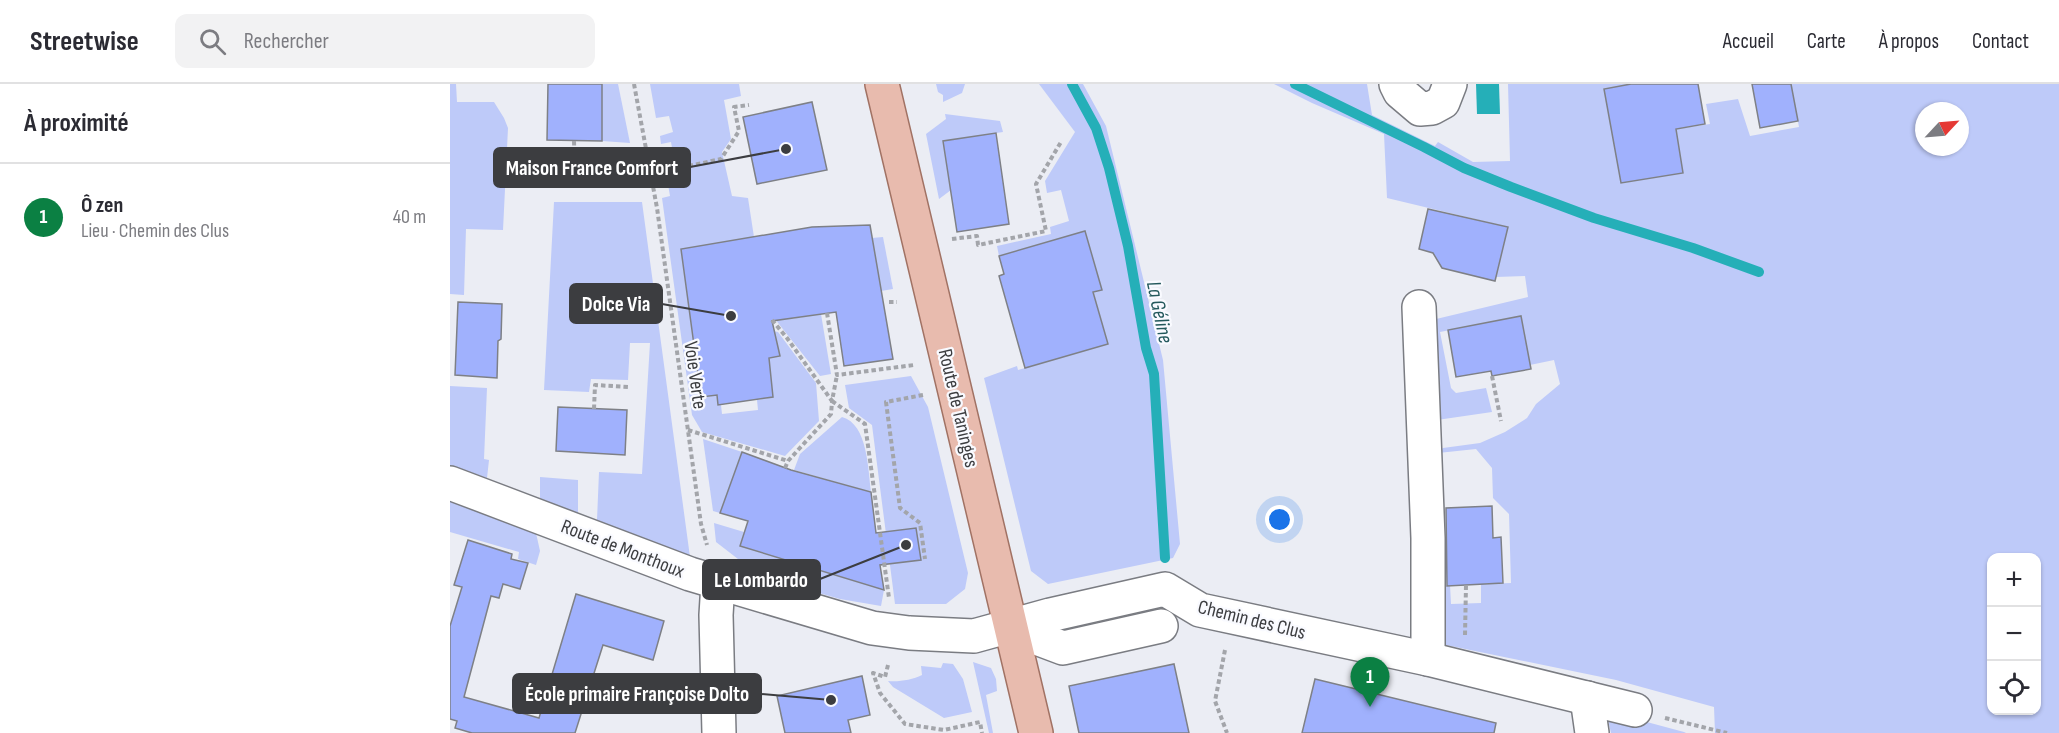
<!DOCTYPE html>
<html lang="fr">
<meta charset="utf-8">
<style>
body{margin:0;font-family:"Sofia Sans Condensed",sans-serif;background:#f2f2f3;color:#2b2b33}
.controls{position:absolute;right:18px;bottom:18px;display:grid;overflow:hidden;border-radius:12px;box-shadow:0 2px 4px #0004}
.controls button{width:54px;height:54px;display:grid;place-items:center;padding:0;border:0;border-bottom:2px solid #e1e1e2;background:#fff;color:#2b2b33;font:30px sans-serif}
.compass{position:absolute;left:1465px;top:18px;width:54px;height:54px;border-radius:50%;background:#fff;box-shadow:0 2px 4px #0004;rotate:64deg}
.you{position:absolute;left:830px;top:436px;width:21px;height:21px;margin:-15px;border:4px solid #fff;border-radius:50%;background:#1a73e8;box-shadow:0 0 0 9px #1a73e833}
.badge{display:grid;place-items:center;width:39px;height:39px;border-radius:50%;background:#0b8043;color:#fff;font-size:20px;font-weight:700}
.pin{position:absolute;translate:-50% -50px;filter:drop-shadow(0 2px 3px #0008)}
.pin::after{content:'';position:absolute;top:32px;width:21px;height:18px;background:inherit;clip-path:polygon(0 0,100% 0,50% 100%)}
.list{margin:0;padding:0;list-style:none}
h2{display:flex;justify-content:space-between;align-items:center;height:78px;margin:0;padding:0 24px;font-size:26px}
h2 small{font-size:20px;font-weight:400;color:#7c7c81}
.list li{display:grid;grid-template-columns:39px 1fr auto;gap:18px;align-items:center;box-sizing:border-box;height:108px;padding:0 24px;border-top:2px solid #e1e1e2}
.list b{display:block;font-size:22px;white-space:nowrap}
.list p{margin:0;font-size:20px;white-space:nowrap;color:#7c7c81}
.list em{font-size:20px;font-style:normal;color:#7c7c81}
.icon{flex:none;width:33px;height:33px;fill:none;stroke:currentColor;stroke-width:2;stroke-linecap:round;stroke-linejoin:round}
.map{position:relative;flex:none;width:1609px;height:649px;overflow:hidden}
header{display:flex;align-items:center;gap:36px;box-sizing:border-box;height:84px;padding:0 30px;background:#fff;border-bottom:2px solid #e1e1e2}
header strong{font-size:28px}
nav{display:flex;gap:33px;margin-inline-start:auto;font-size:21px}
.search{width:420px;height:54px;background:#f2f2f3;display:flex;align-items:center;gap:15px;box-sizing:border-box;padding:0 21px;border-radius:12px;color:#7c7c81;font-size:22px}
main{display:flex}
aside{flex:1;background:#fff}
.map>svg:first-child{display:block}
</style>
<header>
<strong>Streetwise</strong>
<div class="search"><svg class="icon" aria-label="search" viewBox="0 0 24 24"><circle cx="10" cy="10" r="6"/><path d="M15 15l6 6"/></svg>Rechercher</div>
<nav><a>Accueil</a><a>Carte</a><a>À propos</a><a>Contact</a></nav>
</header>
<main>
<aside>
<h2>À proximité<small></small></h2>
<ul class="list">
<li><span class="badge">1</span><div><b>Ô zen</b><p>Lieu · Chemin des Clus</p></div><em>40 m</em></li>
</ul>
</aside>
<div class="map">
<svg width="1609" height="649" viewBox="0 0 1609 649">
<rect width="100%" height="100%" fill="#ebedf4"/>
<g fill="#becaf9" fill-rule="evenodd">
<path d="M 0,0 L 6,0 L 7,18 L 44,18 L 54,34 L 58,44 L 53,146 L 16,145 L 14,211 L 0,210 Z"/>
<path d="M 152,0 L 168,0 L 180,59 L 152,57 Z"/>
<path d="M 200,0 L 289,0 L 291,12 L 274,16 L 281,55 L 272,68 L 282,112 L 298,114 L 304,153 L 231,166 L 251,313 L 267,311 L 268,321 L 271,321 L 272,330 L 308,326 L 307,316 L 323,313 L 319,274 L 330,271 L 323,247 L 328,248 L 366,299 L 369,337 L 335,372 L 252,348 L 242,331 L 212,114 L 220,112 L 214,77 L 224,75 L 221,58 L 211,60 L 210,52 L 223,48 L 219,32 L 206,34 Z"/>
<path d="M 486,0 L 515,0 L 512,9 L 493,18 L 493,11 L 488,8 Z"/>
<path d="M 589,0 L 633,0 L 656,42 L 713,276 L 730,460 L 723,474 L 598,500 L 581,487 L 534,294 L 567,282 L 568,286 L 658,260 L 641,200 L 635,148 L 549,172 L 547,162 L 601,150 L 600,143 L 619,137 L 611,106 L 597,109 L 595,97 L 625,48 Z"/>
<path d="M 824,0 L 917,0 L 922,31 L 985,62 L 988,58 L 1023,78 L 1060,77 L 1058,0 L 1181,0 L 1154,5 L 1172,99 L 1233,89 L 1226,45 L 1260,40 L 1256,20 L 1288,15 L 1300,52 L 1349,43 L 1341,0 L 1609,0 L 1609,649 L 1265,649 L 1264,623 L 1166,596 L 991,560 L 988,502 L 1000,501 L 1001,520 L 1031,519 L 1031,500 L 1061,499 L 1059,430 L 1043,414 L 1042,384 L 1026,365 L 988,369 L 993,364 L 1030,359 L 1055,348 L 1077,334 L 1086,320 L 1110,300 L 1104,276 L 1080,281 L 1071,232 L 990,248 L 1001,304 L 1006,309 L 1036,304 L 1042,328 L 987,336 L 982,236 L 1078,213 L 1075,192 L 1046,193 L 1058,143 L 937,114 L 934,50 L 862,19 ZM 1474,27 L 1510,27 L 1510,63 L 1474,63 ZM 1542,474 L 1586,474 L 1586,626 L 1542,626 Z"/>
<path d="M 495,30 L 550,37 L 553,48 L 493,57 L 501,106 L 489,115 L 476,50 L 496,35 Z"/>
<path d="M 104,118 L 192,118 L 240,473 L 147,436 L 149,388 L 192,390 L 200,259 L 180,259 L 178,296 L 141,295 L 139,308 L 94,306 Z"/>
<path d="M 433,153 L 443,205 L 431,207 L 422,154 Z"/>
<path d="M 321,230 L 340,235 L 371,230 L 381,290 L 370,292 Z"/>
<path d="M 461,292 L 478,323 L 518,489 L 515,505 L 496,520 L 445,520 L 422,341 L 399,324 L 395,301 Z"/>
<path d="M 0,302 L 37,304 L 34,375 L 39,376 L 37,394 L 0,381 Z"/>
<path d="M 392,333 C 418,340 418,386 421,408 L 344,386 L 350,370 Z"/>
<path d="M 253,355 L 292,368 L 270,429 L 263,427 Z"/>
<path d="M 90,393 L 128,396 L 128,429 L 90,416 Z"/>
<path d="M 0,415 L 86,449 L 90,467 L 86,481 L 68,475 L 69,468 L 0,448 Z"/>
<path d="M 264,439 L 294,448 L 290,462 L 434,506 L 431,522 L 390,515 L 295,488 L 288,475 L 266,458 Z"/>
<path d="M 523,578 L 541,584 L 546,595 L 547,607 L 536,611 L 543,649 L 539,649 Z"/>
<path d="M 493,579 L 503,580 L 513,595 L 522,628 L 494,634 L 443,603 L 438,597 C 449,598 462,596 472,591 L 471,582 L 491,584 Z"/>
<path d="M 1156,627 L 1234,648 L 1236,649 L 1161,649 Z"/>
</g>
<path fill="#25afb8" d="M 1026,0 L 1049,0 L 1050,30 L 1027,30 Z"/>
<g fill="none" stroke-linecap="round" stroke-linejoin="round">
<g stroke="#25afb8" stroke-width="10">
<path d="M 622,0 L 646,44 L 659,84 L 678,162 L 696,264 L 704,290 L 715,474"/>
<path d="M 845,0 L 974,63 L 1014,84 L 1061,103 L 1144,134 L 1243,164 L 1309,188"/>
</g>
</g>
<g fill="#a0b1fd" stroke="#7e8086" stroke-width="1.5">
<path d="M 98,0 L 152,0 L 152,57 L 97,56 Z"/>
<path d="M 1181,0 L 1248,0 L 1255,40 L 1226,45 L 1233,89 L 1171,99 L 1154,5 Z"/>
<path d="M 1302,0 L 1341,0 L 1348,37 L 1310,44 Z"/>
<path d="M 362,18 L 377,86 L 307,100 L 293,33 Z"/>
<path d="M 546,49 L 559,140 L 507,148 L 493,57 Z"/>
<path d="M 978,125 L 1058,143 L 1045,197 L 992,184 L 983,169 L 969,165 Z"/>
<path d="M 420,141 L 443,275 L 394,282 L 386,228 L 322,237 L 330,272 L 319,274 L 323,313 L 268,321 L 267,311 L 251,313 L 231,165 L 362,143 Z"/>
<path d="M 635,147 L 652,206 L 643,208 L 658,260 L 575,284 L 549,192 L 554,190 L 549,172 Z"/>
<path d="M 8,218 L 52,220 L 51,255 L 48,257 L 47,294 L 5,291 Z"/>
<path d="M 1071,232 L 1081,285 L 1042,292 L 1041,287 L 1006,293 L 998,246 Z"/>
<path d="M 108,323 L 177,326 L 175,371 L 106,367 Z"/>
<path d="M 292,368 L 341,386 L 421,408 L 426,449 L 466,444 L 471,476 L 430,481 L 434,506 L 290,462 L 298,437 L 270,429 Z"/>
<path d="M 1042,422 L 1043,454 L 1051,453 L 1053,499 L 997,502 L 996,424 Z"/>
<path d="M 18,456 L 62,470 L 61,475 L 78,479 L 70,505 L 53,500 L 49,514 L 41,512 L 14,613 L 89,634 L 126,510 L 214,537 L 203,576 L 153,561 L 125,649 L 22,649 L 5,644 L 7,637 L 0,635 L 0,542 L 12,503 L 4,501 Z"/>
<path d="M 724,580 L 739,649 L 629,649 L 619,602 Z"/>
<path d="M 412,592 L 420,631 L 398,636 L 401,649 L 335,649 L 327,612 Z"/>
<path d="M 865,595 L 1046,639 L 1044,649 L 852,649 Z"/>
</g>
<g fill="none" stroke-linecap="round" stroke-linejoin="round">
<defs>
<g id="minor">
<path d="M 946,0 L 950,8 L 970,25 L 982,24 L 993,18 L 1000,0"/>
<path d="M 969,223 L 978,454 L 978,575"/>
<path d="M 0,399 L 240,490 L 422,544 L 459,549 L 524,552 L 600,531 L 715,505 L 750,526 L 978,575 L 1185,626"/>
<path d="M 268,499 L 266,531 L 269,649"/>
<path d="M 560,544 L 613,564 L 711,542"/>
<path d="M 1137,614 L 1142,649"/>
</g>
<path id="major" d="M 432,0 L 586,649"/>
</defs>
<use href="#minor" stroke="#7a7c82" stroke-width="36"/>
<use href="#major" stroke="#a17264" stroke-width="36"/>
<g stroke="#a3a5aa" stroke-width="4" stroke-dasharray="4.5 3" stroke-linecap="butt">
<path d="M 184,0 L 207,124 L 251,440 L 257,461"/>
<path d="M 124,57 L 125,87"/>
<path d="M 202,90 L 271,75 L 289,47 L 284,23 L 299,21"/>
<path d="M 502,155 L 527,152 L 528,161 L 596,147 L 586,100 L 611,58"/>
<path d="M 439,218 L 447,218"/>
<path d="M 377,229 L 387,291 L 464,281"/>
<path d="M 322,236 L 337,254 L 382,317 L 387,291"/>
<path d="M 1042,292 L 1051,337"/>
<path d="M 473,311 L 436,318 L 450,424 L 470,439 L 475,475"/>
<path d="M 382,317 L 415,340 L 439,514"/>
<path d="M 144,325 L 145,301 L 178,303"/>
<path d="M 238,346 L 338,377"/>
<path d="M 335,384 L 338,377 L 381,330 L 382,318"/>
<path d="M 1015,551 L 1016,501"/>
<path d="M 775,566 L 765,617 L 777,649"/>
<path d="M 438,581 L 435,593 L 423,589 L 430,609 L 455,640 L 494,646 L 530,638 L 532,649"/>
<path d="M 1215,634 L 1277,649"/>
</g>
<use href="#minor" stroke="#fff" stroke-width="33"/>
<use href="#major" stroke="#e8bbae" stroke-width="33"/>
</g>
<g text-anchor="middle" stroke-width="4.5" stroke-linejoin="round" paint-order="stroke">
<g font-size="20" fill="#3c3d40" stroke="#f9faff">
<text transform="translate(246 291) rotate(82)" y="7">Voie Verte</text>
<text transform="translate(509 324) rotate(77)" y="7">Route de Taninges</text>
<text transform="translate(173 464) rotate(21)" y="7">Route de Monthoux</text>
<text transform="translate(802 535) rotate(14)" y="7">Chemin des Clus</text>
</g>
<g font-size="21" font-style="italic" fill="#24595d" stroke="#f9faff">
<text transform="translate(710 228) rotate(78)" y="7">La Géline</text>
</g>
</g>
<path fill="none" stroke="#3c3d40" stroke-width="2" d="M336 65L240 83M281 232L212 220M456 461L370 495M381 616L311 610"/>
<g fill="#3c3d40" stroke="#f9faff" stroke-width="2">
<circle cx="336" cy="65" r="6"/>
<circle cx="281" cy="232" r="6"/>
<circle cx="456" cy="461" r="6"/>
<circle cx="381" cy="616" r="6"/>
</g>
<g fill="#3c3d40" stroke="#3c3d40" stroke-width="2">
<rect x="44" y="64" width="196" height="39" rx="6"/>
<rect x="120" y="200" width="92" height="39" rx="6"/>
<rect x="253" y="476" width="117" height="39" rx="6"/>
<rect x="63" y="590" width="248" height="39" rx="6"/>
</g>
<g font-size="21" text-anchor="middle" font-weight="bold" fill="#fff">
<text x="142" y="91">Maison France Comfort</text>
<text x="166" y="227">Dolce Via</text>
<text x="311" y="503">Le Lombardo</text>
<text x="187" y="617">École primaire Françoise Dolto</text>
</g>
</svg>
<div class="controls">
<button>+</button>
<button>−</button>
<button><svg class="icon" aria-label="locate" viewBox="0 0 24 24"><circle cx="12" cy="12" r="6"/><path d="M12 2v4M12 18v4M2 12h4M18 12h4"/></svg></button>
</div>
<svg class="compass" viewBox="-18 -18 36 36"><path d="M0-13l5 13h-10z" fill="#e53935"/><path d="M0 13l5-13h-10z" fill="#7c7c81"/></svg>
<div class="you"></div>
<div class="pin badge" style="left:920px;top:623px">1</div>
</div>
</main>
